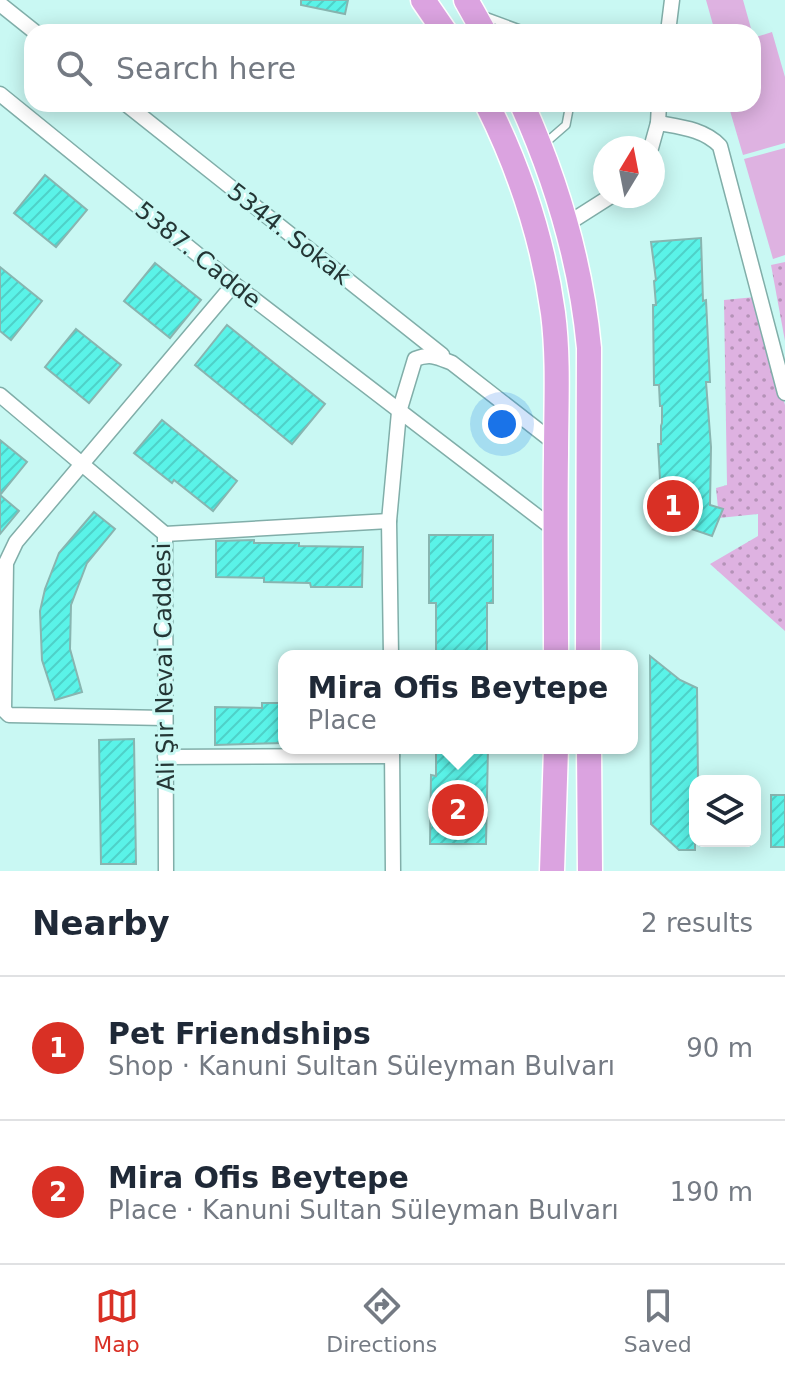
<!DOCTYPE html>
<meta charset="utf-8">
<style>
body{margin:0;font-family:"DejaVu Sans",sans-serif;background:#f2f2f3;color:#1f2937}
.controls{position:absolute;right:24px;bottom:24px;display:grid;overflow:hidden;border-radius:16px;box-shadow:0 4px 20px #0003}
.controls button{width:72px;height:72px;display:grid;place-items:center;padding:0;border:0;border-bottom:2px solid #e0e1e3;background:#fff;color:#1f2937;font:40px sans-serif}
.compass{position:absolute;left:593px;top:136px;width:72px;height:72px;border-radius:50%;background:#fff;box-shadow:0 4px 20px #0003;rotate:10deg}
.you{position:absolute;left:502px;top:424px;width:28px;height:28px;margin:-20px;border:6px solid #fff;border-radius:50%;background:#1a73e8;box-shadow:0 0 0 12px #1a73e833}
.badge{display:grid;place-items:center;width:52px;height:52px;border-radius:50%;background:#d93025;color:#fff;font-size:26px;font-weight:700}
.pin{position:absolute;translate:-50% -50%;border:4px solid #fff;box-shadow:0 2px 8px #0006}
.popup{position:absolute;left:278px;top:650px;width:360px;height:104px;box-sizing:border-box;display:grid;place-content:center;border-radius:16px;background:#fff;filter:drop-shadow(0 2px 6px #0005);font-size:26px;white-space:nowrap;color:#747a83}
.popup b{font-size:30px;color:#1f2937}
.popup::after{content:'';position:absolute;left:50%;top:100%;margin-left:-16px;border:16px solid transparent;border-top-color:#fff}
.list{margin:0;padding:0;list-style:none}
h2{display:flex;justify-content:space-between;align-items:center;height:104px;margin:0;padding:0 32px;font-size:34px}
h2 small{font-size:26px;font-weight:400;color:#747a83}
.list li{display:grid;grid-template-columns:52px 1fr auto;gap:24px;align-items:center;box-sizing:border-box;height:144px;padding:0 32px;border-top:2px solid #e0e1e3}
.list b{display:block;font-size:30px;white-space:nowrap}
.list p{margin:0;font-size:26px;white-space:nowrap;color:#747a83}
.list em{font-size:26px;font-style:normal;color:#747a83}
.icon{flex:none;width:44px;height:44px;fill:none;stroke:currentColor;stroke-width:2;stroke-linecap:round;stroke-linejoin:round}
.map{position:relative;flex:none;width:785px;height:871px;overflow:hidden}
.search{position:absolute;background:#fff;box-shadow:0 4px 20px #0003;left:24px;right:24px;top:24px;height:88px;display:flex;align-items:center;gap:20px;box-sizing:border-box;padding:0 28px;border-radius:24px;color:#747a83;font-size:30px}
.sheet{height:392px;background:#fff}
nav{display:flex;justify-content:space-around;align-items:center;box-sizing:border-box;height:112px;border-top:2px solid #e0e1e3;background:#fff;font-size:22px;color:#747a83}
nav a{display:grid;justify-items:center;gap:4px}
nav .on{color:#d93025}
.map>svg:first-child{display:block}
</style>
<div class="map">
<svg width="785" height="871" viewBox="0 0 785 871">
<defs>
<pattern id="park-dots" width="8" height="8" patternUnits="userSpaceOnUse" patternTransform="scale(2)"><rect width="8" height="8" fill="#deb2e1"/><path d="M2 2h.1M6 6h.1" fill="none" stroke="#b492b7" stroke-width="1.8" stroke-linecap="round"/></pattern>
<pattern id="building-hatch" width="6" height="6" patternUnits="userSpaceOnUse" patternTransform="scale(2)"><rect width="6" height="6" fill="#5af3e8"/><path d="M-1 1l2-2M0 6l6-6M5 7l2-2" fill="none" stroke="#4ed1c8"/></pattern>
</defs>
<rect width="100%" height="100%" fill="#c9f8f3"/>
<g fill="url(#park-dots)">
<path d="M 785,262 L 785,341 L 771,265 Z"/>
<path d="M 755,297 L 785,405 L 785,631 L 710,564 L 758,536 L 758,514 L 719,518 L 716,488 L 727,485 L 724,300 Z"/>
</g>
<g fill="#deb2e1">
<path d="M 706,0 L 743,0 L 752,32 L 715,32 Z"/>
<path d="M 772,32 L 785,77 L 785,143 L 743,155 L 728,104 L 753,104 L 753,38 Z"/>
<path d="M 785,148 L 785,255 L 773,259 L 744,159 Z"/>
</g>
<g fill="url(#building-hatch)" stroke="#88b5b0" stroke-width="2">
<path d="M 301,0 L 348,0 L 345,14 L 301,5 Z"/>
<path d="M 45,175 L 87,210 L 56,247 L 14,213 Z"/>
<path d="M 701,238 L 703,301 L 706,300 L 710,382 L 706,382 L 711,447 L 710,505 L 723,509 L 712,536 L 659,518 L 667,499 L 661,497 L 658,444 L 661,444 L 661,426 L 662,423 L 662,406 L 660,406 L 659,385 L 654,385 L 653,305 L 656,305 L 654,281 L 656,280 L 651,242 Z"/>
<path d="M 155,263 L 201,300 L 170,338 L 124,301 Z"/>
<path d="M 0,267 L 42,301 L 11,340 L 0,331 Z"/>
<path d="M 227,325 L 325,404 L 292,444 L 195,365 Z"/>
<path d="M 76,329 L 121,365 L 89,403 L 45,367 Z"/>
<path d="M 162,420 L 237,481 L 213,511 L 174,480 L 172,483 L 134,453 Z"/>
<path d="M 0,440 L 27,462 L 0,495 L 19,511 L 0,534 Z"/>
<path d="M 94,512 L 115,529 L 87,563 L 71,605 L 70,649 L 82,692 L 55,700 L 42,660 L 40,611 L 45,589 L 59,553 Z"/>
<path d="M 429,535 L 493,535 L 493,603 L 487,603 L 487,656 L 436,656 L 436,603 L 429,603 Z"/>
<path d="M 254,540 L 254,543 L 299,543 L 299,546 L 363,547 L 362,587 L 311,587 L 310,583 L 264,582 L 264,578 L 216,577 L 216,541 Z"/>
<path d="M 650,656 L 680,680 L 697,688 L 698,781 L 695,781 L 695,850 L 679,850 L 651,824 Z"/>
<path d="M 262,703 L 284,703 L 284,743 L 215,745 L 215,707 L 262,708 Z"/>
<path d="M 134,739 L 136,864 L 101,864 L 99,740 Z"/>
<path d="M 436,748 L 488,748 L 486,844 L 430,844 L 431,775 L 436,776 Z"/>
<rect x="771" y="795" width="14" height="52"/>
</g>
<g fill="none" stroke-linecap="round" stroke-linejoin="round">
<defs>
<g id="service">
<path d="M 482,15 L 528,32"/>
<path d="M 543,145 L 566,125 L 570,104"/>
</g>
<g id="minor">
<path d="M 0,4 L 35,32"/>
<path d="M 668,32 L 672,0"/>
<path d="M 0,94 L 234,284 L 555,530"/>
<path d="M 126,104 L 442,355"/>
<path d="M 658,123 C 680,127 704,129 720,146 L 785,393"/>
<path d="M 651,148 L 658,123 L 659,104"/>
<path d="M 567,224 L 611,196"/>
<path d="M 0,395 L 165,534 L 166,871"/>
<path d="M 165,534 L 389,521"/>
<path d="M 391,656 L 389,521 L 399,412 L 415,359 C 431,353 437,357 452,363 L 556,444"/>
<path d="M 165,718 L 9,715 L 4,710 L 6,563 L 16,542 L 234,284"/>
<path d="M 392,748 L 393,871"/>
<path d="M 165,757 L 392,756"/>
</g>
<g id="primary">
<path d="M 423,0 L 445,32"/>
<path d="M 466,0 L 484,32"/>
<path d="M 487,104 C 520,170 543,240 553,313 C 559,360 556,407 556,454 C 555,521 556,589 556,656"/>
<path d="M 522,104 C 557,182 581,262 589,348 L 588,656"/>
<path d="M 589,748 L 590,871"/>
<path d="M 552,871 L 556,748"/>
</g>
</defs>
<use href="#service" stroke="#81aea9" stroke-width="10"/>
<use href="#minor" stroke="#81aea9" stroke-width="17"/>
<use href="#primary" stroke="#fff" stroke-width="27"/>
<use href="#service" stroke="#fff" stroke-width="7"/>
<use href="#minor" stroke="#fff" stroke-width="14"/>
<use href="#primary" stroke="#dba3e0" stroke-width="24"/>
</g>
<g text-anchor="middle" stroke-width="6" stroke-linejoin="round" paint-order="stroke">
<g font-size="24" fill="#243635" stroke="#c9f8f3">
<text transform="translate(289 234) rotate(38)" y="8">5344. Sokak</text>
<text transform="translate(198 255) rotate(39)" y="8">5387. Cadde</text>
<text transform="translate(164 667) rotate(-91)" y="8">Ali Şir Nevai Caddesi</text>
</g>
</g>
</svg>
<div class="controls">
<button><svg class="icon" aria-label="layers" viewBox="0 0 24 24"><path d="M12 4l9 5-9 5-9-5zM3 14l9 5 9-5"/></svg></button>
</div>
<svg class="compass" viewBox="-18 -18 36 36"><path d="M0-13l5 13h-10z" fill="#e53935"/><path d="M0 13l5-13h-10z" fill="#747a83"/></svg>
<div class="you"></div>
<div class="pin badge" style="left:673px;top:506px">1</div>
<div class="pin badge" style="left:458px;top:810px">2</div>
<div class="popup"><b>Mira Ofis Beytepe</b>Place</div>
<div class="search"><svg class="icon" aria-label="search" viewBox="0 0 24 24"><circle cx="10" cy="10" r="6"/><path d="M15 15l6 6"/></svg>Search here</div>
</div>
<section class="sheet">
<h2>Nearby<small>2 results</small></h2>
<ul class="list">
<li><span class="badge">1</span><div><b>Pet Friendships</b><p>Shop · Kanuni Sultan Süleyman Bulvarı</p></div><em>90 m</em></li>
<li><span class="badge">2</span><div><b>Mira Ofis Beytepe</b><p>Place · Kanuni Sultan Süleyman Bulvarı</p></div><em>190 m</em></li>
</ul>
</section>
<nav>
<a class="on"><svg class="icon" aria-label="map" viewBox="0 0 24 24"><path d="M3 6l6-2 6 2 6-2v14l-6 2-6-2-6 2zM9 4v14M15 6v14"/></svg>Map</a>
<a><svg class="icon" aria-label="directions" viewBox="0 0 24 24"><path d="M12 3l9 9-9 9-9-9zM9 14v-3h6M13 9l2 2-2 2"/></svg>Directions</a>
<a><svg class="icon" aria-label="saved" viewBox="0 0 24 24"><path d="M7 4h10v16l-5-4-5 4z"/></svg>Saved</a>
</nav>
